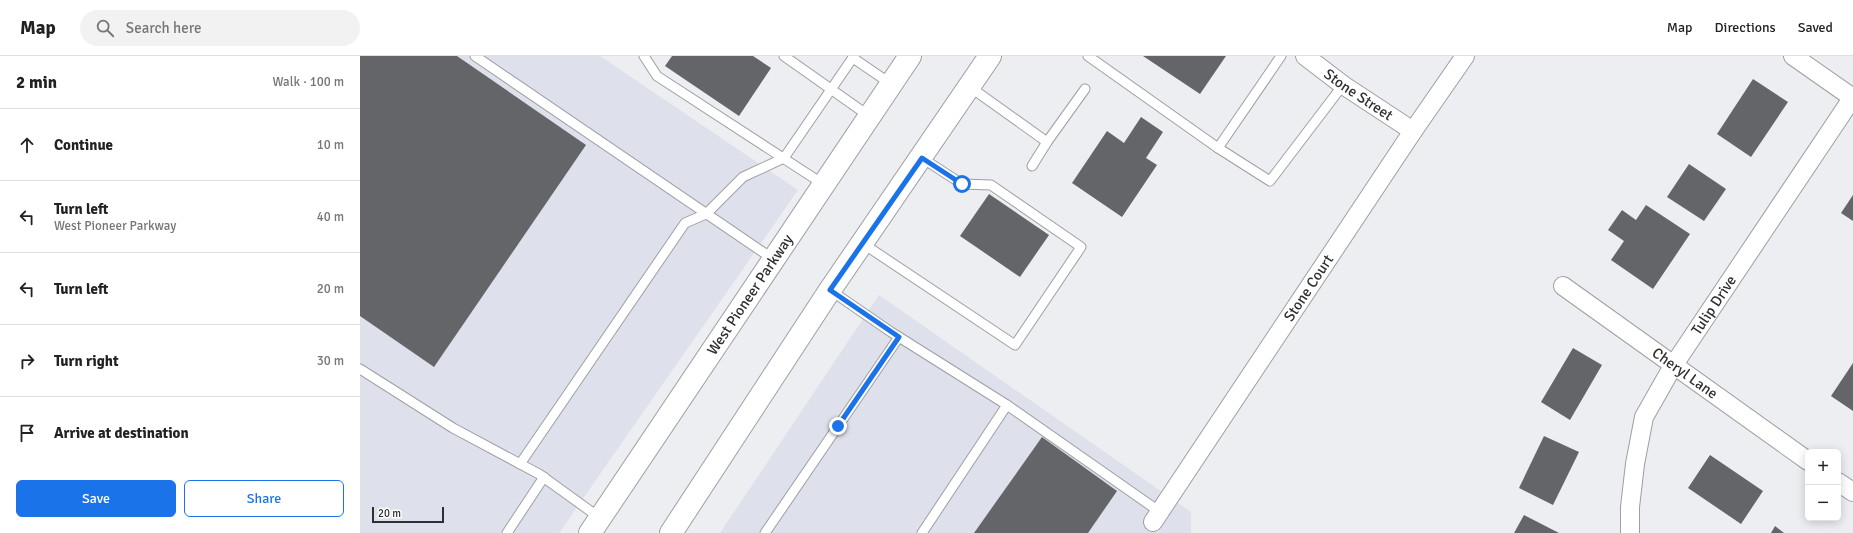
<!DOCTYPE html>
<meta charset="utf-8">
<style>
body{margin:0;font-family:Signika,sans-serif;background:#f2f2f2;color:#222}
.controls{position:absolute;right:12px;bottom:12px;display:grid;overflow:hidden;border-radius:6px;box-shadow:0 2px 10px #0003}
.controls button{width:36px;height:36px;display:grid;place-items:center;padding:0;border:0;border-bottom:1px solid #e0e0e0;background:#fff;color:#222;font:20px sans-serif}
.scale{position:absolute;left:12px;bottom:10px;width:72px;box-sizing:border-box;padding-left:4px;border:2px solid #2e2f30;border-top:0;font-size:11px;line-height:14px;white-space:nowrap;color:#2e2f30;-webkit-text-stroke:3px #fff;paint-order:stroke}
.stop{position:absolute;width:12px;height:12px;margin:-9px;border:3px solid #1a73e8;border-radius:50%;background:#fff}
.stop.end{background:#1a73e8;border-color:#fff;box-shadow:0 1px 4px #0008}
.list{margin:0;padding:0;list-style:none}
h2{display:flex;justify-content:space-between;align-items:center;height:52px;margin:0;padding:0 16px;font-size:17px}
h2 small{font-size:13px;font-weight:400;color:#767676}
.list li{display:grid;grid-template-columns:26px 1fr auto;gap:12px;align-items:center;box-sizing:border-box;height:72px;padding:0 16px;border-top:1px solid #e0e0e0}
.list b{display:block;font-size:15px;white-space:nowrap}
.list p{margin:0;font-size:13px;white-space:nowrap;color:#767676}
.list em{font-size:13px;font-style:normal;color:#767676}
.actions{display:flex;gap:8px;padding:12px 16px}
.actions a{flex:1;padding:9px 0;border:1px solid #1a73e8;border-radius:6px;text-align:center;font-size:14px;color:#1a73e8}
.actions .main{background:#1a73e8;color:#fff}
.icon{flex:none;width:22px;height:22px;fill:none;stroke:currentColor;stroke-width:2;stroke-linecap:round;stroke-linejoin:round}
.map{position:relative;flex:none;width:1493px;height:477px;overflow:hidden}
header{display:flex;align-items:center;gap:24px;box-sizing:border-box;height:56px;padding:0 20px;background:#fff;border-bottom:1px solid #e0e0e0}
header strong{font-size:19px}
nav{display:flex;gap:22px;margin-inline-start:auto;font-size:14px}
.search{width:280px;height:36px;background:#f2f2f2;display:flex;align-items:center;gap:10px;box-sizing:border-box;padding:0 14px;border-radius:22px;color:#767676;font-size:15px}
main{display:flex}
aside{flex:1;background:#fff}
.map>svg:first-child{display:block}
</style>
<header>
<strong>Map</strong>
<div class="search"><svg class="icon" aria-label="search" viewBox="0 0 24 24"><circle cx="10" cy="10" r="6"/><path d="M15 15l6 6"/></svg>Search here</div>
<nav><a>Map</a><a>Directions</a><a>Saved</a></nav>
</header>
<main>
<aside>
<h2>2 min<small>Walk · 100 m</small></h2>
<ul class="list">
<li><svg class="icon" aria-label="ahead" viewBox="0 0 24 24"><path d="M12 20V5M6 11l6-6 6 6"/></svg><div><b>Continue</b></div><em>10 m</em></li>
<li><svg class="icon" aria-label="left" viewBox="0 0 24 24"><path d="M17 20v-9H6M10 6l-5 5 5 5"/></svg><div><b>Turn left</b><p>West Pioneer Parkway</p></div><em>40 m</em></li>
<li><svg class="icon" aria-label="left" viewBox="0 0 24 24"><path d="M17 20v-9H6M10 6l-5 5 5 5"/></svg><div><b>Turn left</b></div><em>20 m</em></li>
<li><svg class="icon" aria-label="right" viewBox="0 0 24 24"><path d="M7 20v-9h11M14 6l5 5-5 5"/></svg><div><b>Turn right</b></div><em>30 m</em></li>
<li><svg class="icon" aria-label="arrive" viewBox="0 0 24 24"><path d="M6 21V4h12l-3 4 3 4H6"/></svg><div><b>Arrive at destination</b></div></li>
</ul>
<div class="actions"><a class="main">Save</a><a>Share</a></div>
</aside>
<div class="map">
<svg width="1493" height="477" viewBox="0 0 1493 477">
<rect width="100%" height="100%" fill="#edeef2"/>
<g fill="#dee0eb">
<path d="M 0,0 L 240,0 L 438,134 L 199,477 L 0,477 Z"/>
<path d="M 519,239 L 831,456 L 831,477 L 360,477 Z"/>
</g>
<g fill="#646569">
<path d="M 0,0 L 97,0 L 226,89 L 74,311 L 0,260 Z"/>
<path d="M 312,0 L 393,0 L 411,12 L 379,60 L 305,10 Z"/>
<path d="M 783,0 L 866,0 L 840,38 Z"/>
<path d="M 1393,23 L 1428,46 L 1391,101 L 1357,78 Z"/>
<path d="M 781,61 L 803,76 L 786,102 L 797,109 L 762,161 L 712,127 L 747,75 L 764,87 Z"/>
<path d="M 1329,108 L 1366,133 L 1344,165 L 1307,141 Z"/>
<path d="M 629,138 L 689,179 L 660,221 L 600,180 Z"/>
<path d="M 1493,139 L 1493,165 L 1481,157 Z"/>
<path d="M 1286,149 L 1330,178 L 1293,233 L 1251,204 L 1264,185 L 1248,174 L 1262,154 L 1276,164 Z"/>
<path d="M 1213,292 L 1242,309 L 1210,364 L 1181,346 Z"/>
<path d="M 1493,307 L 1493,355 L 1471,340 Z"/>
<path d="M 1184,380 L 1219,396 L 1193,449 L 1159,432 Z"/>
<path d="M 682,381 L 757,435 L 728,477 L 614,477 Z"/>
<path d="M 1350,399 L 1403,435 L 1381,468 L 1328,432 Z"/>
<path d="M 1164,459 L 1199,477 L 1154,477 Z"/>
<path d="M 1415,470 L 1424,477 L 1411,477 Z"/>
</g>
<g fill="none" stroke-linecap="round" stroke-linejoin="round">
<defs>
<g id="service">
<path d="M 115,0 L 413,203"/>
<path d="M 284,0 L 297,20 L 463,128"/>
<path d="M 424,0 L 509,60"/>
<path d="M 728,0 L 858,92 L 921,0"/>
<path d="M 493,2 L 531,28"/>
<path d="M 610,31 L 687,86 L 672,110"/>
<path d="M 687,86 L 725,33"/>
<path d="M 858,92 L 910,125 L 983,29"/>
<path d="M 502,187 L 655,289 L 721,191 L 631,129 L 602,128 L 562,102"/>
<path d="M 470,234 L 531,276 L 647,349 L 562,477"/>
<path d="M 0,313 L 93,372 L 179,418 L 240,462"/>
<path d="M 647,349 L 800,456"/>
<path d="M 160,408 L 325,167 L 346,158 L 383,121 L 424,102 L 494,0"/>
<path d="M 147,477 L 184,421"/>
<path d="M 405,477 L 539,281"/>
</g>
<g id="minor">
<path id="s1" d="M 945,0 L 983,29 L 1053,75"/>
<path d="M 1433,0 L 1493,42"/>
<path id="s2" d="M 1203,230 L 1448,405"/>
<path d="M 1478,426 L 1493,436"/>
<path id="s3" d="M 793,466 L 1053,75 L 1105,0"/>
<path id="s4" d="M 1270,477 L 1270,451 L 1275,408 L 1284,361 L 1313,310 L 1493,41"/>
</g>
<g id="primary">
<path id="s5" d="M 230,477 L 550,0"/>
<path d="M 311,477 L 470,234 L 630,0"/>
</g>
</defs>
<use href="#service" stroke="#9e9fa3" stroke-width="11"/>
<use href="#minor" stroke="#9e9fa3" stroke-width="20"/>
<use href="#primary" stroke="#9e9fa3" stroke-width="24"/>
<use href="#service" stroke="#fff" stroke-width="9"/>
<use href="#minor" stroke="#fff" stroke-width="18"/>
<use href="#primary" stroke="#fff" stroke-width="22"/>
</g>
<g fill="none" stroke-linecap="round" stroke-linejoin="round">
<path stroke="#1a73e8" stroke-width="5" d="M 478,370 L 539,281 L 470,234 L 562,102 L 602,128"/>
</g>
<g text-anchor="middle" stroke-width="4" stroke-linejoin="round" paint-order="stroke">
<g font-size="15" fill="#2e2f30" stroke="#fff">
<text dy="5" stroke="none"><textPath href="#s1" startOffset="66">Stone Street</textPath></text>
<text dy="5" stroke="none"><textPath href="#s3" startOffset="281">Stone Court</textPath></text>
<text dy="5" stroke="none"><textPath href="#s5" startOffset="287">West Pioneer Parkway</textPath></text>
<text dy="5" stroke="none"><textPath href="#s4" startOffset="249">Tulip Drive</textPath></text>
<text dy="5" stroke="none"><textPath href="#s2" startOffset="150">Cheryl Lane</textPath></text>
</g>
</g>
</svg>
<div class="controls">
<button>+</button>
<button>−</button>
</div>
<div class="scale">20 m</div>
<div class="stop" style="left:602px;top:128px"></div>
<div class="stop end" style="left:478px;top:370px"></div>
</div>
</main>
